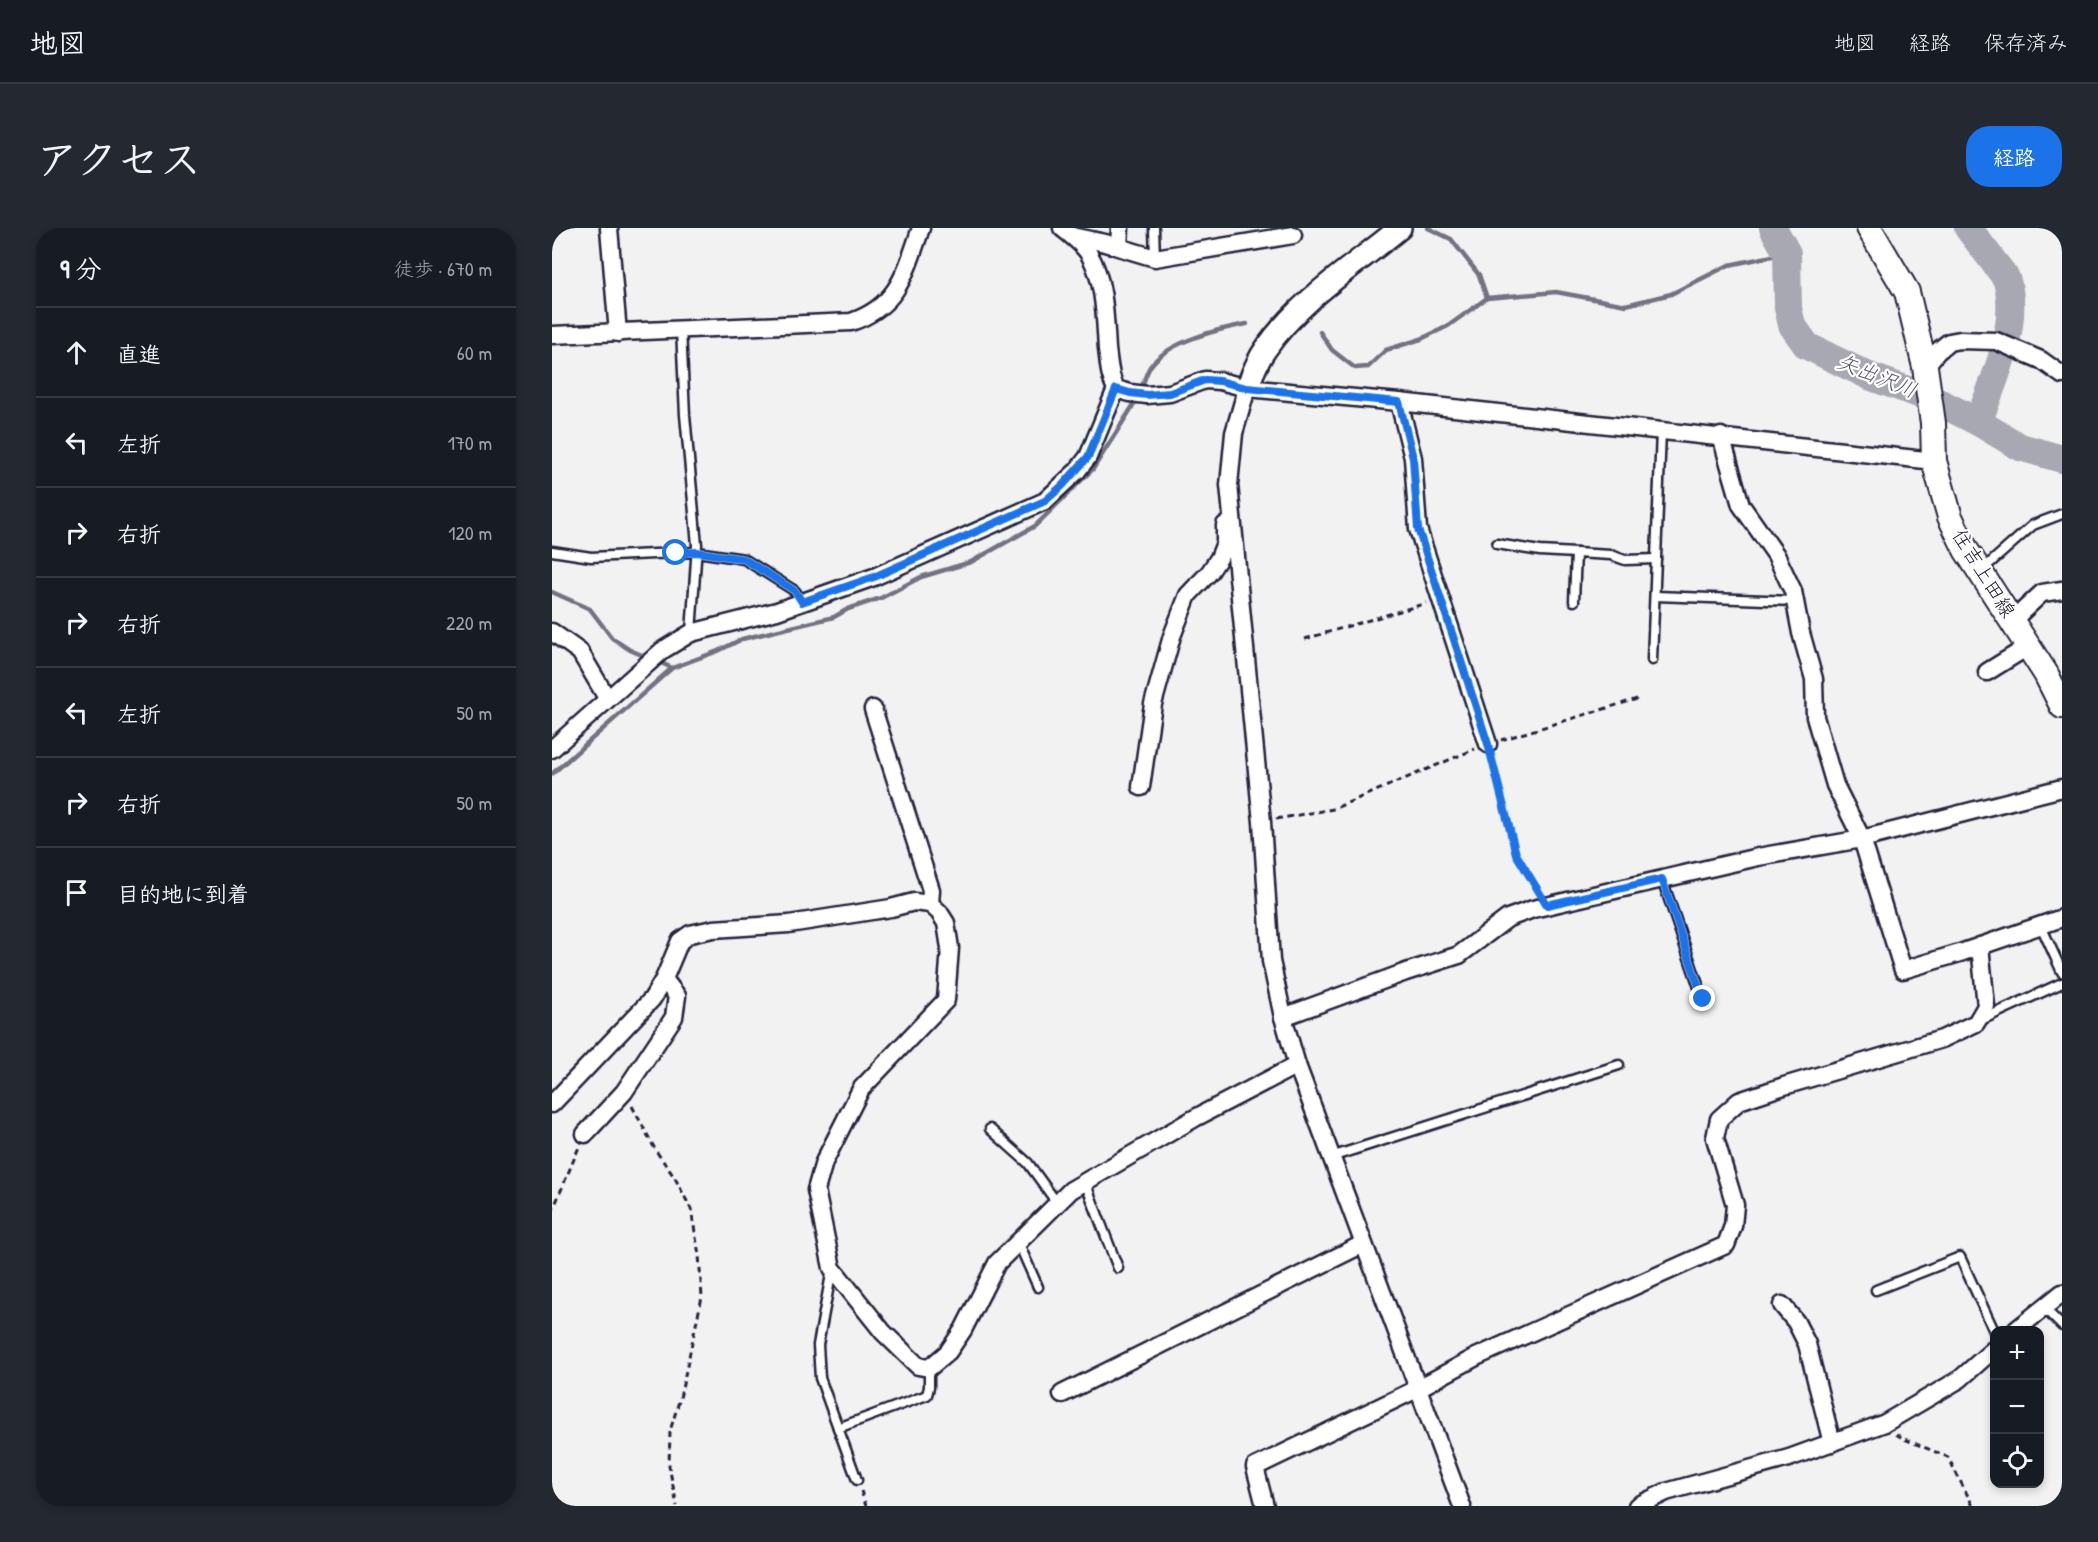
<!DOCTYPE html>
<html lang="ja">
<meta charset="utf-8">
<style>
body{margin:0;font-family:"Patrick Hand","Klee One",sans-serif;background:#242831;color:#f1f3f6}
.controls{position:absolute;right:18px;bottom:18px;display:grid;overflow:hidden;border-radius:12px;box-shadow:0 3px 9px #0003}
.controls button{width:54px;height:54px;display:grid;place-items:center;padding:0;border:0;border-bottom:2px solid #363941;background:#171b24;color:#f1f3f6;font:30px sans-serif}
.stop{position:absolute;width:18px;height:18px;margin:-14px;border:4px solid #1a73e8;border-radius:50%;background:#fff}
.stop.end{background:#1a73e8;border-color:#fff;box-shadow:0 2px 6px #0008}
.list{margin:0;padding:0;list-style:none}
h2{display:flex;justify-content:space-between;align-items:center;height:78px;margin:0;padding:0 24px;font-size:26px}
h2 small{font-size:20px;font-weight:400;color:#9ea1a6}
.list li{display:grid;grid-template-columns:39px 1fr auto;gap:18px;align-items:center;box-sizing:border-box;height:90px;padding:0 24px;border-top:2px solid #363941}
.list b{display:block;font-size:22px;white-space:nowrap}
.list em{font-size:20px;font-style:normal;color:#9ea1a6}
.icon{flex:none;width:33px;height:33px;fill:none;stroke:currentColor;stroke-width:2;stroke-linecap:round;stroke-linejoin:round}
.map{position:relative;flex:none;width:1510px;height:1278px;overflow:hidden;border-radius:24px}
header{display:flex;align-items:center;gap:36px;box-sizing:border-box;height:84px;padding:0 30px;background:#171b24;border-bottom:2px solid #363941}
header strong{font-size:28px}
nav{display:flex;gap:33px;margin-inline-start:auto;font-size:21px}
.intro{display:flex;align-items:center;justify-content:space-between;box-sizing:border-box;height:144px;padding:0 36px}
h1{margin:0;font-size:42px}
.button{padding:15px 27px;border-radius:24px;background:#1a73e8;color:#fff;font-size:21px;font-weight:700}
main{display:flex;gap:36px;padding:0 36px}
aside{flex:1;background:#171b24;border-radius:24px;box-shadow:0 3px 9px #0003}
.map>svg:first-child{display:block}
</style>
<header>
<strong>地図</strong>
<nav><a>地図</a><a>経路</a><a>保存済み</a></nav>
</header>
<div class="intro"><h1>アクセス</h1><a class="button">経路</a></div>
<main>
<aside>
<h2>9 分<small>徒歩 · 670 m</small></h2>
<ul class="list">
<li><svg class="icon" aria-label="ahead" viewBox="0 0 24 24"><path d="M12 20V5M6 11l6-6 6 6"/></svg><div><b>直進</b></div><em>60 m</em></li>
<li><svg class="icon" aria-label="left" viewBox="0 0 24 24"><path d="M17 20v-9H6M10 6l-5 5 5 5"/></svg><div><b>左折</b></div><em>170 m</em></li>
<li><svg class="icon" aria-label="right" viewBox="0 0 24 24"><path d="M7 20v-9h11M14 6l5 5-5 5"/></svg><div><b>右折</b></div><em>120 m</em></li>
<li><svg class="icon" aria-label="right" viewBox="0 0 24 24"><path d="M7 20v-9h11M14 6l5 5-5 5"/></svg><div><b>右折</b></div><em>220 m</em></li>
<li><svg class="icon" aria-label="left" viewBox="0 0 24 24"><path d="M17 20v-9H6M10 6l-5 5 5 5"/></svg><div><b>左折</b></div><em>50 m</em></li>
<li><svg class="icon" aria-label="right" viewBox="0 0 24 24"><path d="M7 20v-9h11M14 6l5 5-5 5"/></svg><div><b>右折</b></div><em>50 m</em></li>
<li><svg class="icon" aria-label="arrive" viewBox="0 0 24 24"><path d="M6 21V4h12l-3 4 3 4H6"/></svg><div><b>目的地に到着</b></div></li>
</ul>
</aside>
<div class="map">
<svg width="1510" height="1278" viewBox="0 0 1510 1278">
<rect width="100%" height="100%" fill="#f2f2f3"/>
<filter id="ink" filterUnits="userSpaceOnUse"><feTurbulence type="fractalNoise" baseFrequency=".0167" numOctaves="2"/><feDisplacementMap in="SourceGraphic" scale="12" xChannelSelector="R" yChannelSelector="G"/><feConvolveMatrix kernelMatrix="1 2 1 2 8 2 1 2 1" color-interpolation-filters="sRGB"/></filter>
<g filter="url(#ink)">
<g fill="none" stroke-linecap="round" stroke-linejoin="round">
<g stroke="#727282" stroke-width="4.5">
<path d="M 876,0 L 899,11 L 927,47 L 935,70"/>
<path d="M 768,104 L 780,122 L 803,140 L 816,139 L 834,122 L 869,111 L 896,98 L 935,70 L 1004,64 L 1074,77 L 1119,66 L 1177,37 L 1235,25"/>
<path d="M 589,162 C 592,154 594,143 600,136 C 619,113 666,101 695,96"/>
<path d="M 0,364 L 38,381 L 60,410 L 78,422 L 97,430"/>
<path d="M 105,433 L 120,440"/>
<path d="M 0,546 L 120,440 L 166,423 L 190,411 L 282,389 L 296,381 L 329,370 L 369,349 L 419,334 L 483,298 L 541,241 L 586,170"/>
</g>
<g stroke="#a8a8b2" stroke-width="28">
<path d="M 1221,0 L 1235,25 L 1236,80 L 1240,97 L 1255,118 L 1317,148 L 1383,172 L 1426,194 L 1468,219 L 1510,231"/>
<path d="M 1416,0 L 1454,50 C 1469,94 1442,153 1426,194"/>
</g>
<defs>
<g id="service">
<path d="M 602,0 L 603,30"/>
<path d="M 129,101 L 133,187 L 145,317 L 139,405"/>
<path d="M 945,316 L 988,323 L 1059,327 L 1073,332 L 1104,331"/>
<path d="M 0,323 L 39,329 L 145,324 L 192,331 L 243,363 L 250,374"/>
<path d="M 1429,343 L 1481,297 L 1510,286"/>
<path d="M 1103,368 L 1243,373"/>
<path d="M 1022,373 L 1024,325"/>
<path d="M 1100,432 L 1109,203"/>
<path d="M 1110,651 L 1151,771"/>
<path d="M 1489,698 L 1510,744"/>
<path d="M 1429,792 L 1510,755"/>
<path d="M 438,901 L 476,935 L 505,975"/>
<path d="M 779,929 L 1067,837"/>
<path d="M 533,954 L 566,1040"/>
<path d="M 466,1014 L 486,1059"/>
<path d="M 280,1041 L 266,1117 L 268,1150 L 305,1252"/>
<path d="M 1324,1062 L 1408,1029 L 1442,1103"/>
<path d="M 1492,1080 L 1510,1098"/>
<path d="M 286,1200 L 375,1167 L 377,1159 L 377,1140"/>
</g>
<g id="minor">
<path d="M 57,0 L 66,105"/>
<path d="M 510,0 C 520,8 530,15 537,26 C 553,53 553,90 555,121 C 557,135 557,148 564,161 L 578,165 L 595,167 L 618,165 L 653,152 L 668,153 L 695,160 L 847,174 L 1382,233"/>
<path d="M 520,8 L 553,15 L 603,30 L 741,7"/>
<path d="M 567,19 L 568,0"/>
<path d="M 0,107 L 299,94 C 347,78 354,43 369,0"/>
<path d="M 1373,139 L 1386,123 L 1397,114 L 1408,112 L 1444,113 L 1489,132 L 1510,147"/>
<path d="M 695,160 L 682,205 L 677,257 L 710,594 L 719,733 L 731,789 L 745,837 L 910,1278"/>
<path d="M 847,174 L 861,230 L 866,301 L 936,516"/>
<path d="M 1169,208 L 1189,277 L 1224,327 L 1241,363 L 1249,405 L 1262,451 L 1263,489 L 1283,557 L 1310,611 L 1351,742 L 1411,724 L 1510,690"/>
<path d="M 1461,392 L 1490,365 L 1510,362"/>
<path d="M 0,404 L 28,424 L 55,470"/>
<path d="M 1435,444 L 1477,418"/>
<path d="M 321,481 L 379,662 L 378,676"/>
<path d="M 0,521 L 111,422 L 139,405 L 225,383 L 322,349 L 493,273 L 525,243 L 536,229 L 564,161"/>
<path d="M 589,559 L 601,476 L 620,408 L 636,367 L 657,345 L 667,330 L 673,315 L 673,297"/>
<path d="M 731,789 L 854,744 L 907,727 L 956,690 L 981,681 L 1206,629 L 1310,611 L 1510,560"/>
<path d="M 0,876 L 100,771 L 112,751 L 128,713 L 138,706 L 161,701 L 237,696 L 339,680 L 362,674 L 378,676 L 387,684 L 394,695 L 398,720 L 394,772 L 309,861 L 272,934 L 264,962 L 280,1040 L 331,1104 L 366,1138 L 377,1140 L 396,1124 L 411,1102 L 445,1035 L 519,962 L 643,890 L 745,837"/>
<path d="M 33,906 L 72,864 L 122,789 L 125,768 L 112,751"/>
<path d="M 1230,1077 L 1244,1094 L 1255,1116 L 1280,1215"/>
<path d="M 1464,1102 L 1510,1065"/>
<path d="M 510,1166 L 811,1016"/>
<path d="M 713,1278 L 703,1239 L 865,1161 L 924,1129 L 1174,1017 L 1181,998 L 1183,977 L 1163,910 L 1167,891 L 1187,873 L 1232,858 L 1390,811 L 1424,795 L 1434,778 L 1428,718"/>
<path d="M 1085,1278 L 1114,1264 L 1237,1230 L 1333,1195 L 1408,1151 L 1442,1121"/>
</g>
<path id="tertiary" d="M 695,160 C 700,147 705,133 713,122 C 747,72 802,38 848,0"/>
<path id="secondary" d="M 1317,0 L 1355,64 L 1373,139 L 1381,195 L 1382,233 L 1398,289 L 1414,322 L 1494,446 L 1510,478"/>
</defs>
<use href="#service" stroke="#22223b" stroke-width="13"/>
<use href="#minor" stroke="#22223b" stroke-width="21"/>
<use href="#tertiary" stroke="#22223b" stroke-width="26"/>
<use href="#secondary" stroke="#22223b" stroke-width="28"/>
<g stroke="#22223b" stroke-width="3" stroke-dasharray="6 4.5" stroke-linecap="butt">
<path d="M 753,411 L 875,375"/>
<path d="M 949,512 L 1085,471"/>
<path d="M 939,529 L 964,626 L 987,664"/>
<path d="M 724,591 L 781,581 L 923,521"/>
<path d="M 80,878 L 104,923 L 123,950 L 139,981 L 147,1027 L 150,1069 L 128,1170 L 118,1203 L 117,1238 L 125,1278"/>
<path d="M 0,984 L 27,919"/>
<path d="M 1344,1206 L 1350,1210 L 1396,1229 L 1421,1278"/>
<path d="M 309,1263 L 314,1278"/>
</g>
<use href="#service" stroke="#fff" stroke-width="8"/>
<use href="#minor" stroke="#fff" stroke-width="16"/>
<use href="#tertiary" stroke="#fff" stroke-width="21"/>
<use href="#secondary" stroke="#fff" stroke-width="24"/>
</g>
</g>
<g fill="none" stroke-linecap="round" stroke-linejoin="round" filter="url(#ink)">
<path stroke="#1a73e8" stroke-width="8" d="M 124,325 L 145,324 L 192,331 L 243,363 L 250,374 L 322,349 L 493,273 L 510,258 L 536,229 L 564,161 L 578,165 L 595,167 L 618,165 L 653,152 L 668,153 L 695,160 L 847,174 L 861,230 L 866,301 L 936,516 L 964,626 L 995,677 L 1110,651 L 1151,771"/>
</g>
<g text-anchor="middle" stroke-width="4.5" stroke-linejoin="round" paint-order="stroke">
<g font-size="20" fill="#22223b" stroke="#fff">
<text transform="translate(1432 345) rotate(58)" y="7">住吉上田線</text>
</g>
<g font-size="21" font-style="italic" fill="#58586b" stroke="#fff">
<text transform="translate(1325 148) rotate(22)" y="7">矢出沢川</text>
</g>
</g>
</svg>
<div class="controls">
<button>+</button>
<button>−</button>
<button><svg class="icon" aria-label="locate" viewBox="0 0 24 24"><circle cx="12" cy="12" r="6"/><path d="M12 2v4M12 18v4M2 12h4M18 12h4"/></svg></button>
</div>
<div class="stop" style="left:124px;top:325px"></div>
<div class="stop end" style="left:1151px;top:771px"></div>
</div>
</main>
